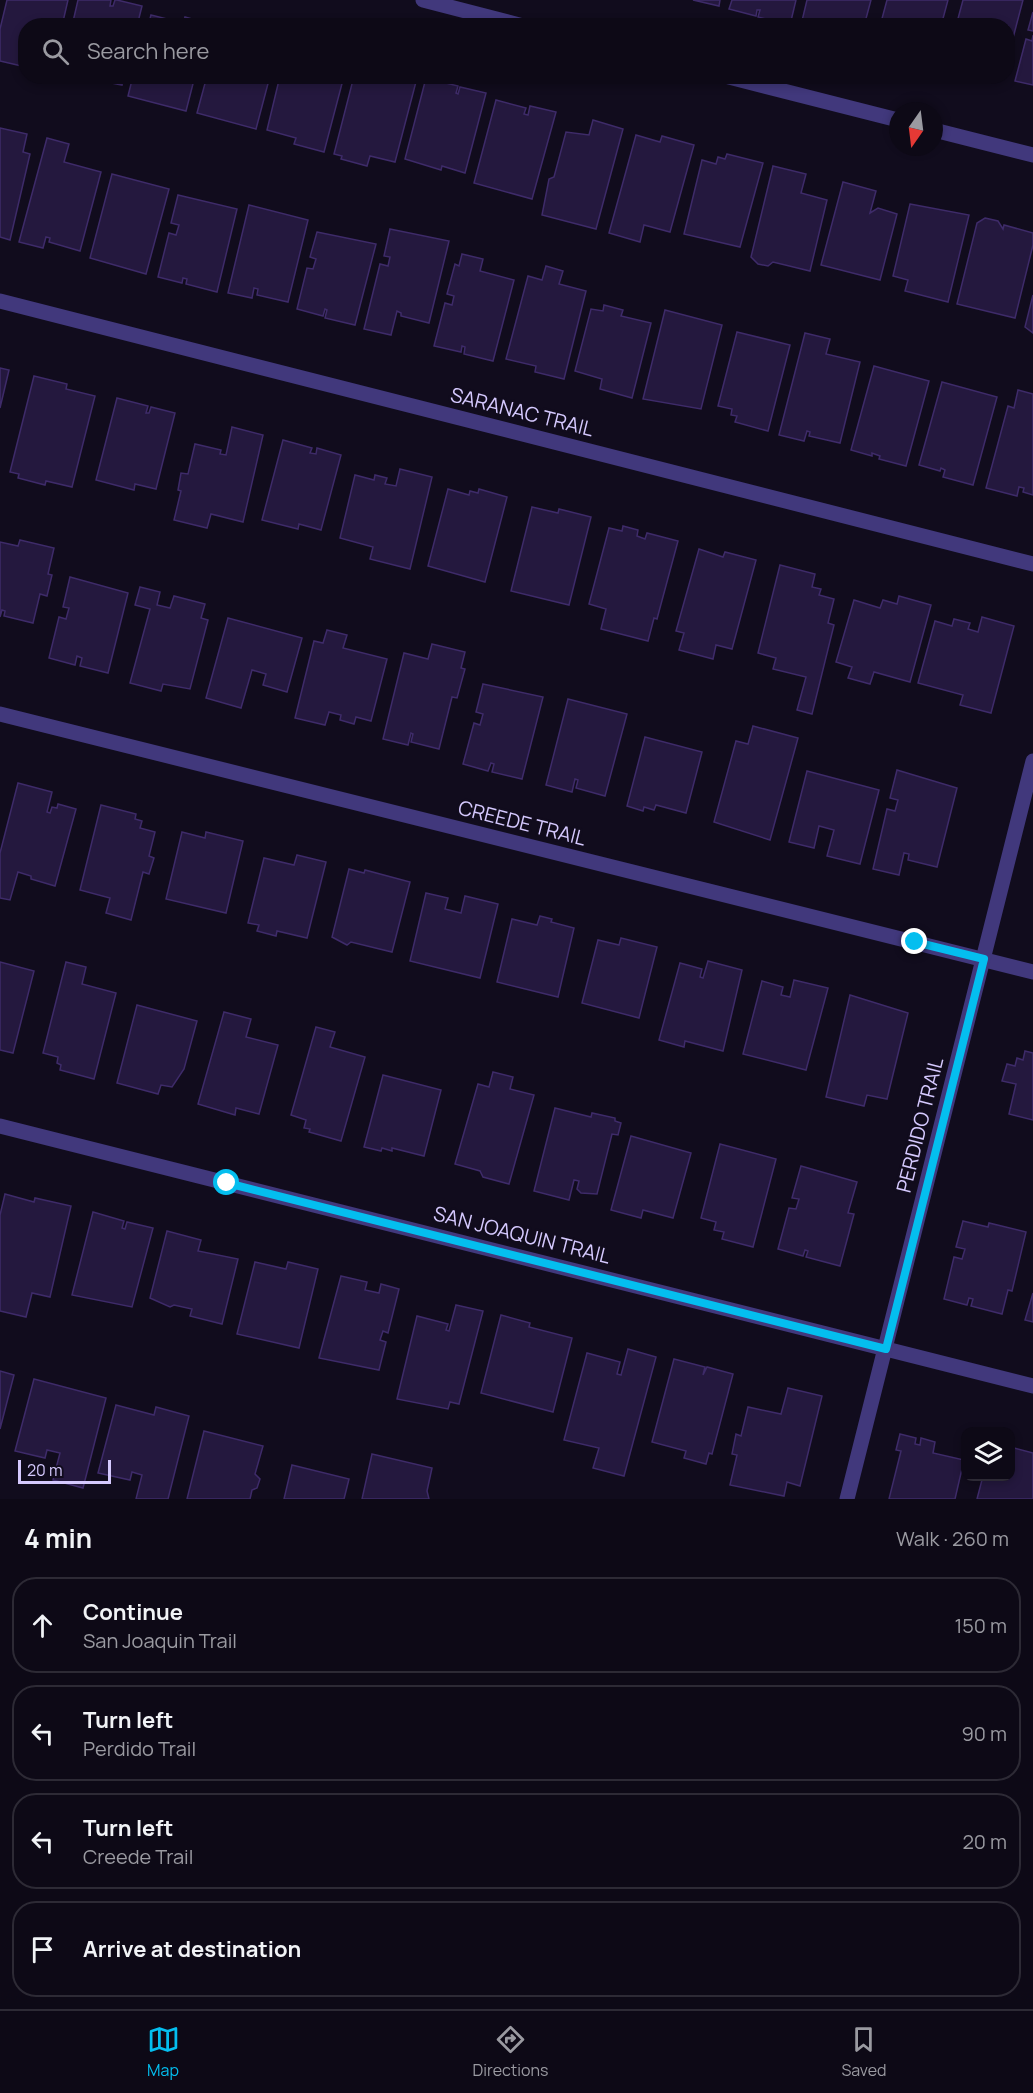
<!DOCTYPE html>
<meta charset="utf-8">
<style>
body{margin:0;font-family:Manrope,sans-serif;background:#16121f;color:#f1f3f6}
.controls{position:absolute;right:18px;bottom:18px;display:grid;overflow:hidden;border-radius:12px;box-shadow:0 3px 9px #0003}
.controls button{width:54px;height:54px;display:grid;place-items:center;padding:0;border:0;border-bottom:2px solid #2d2a35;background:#0d0916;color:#f1f3f6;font:30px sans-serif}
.compass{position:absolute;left:889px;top:102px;width:54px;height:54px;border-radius:50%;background:#0d0916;box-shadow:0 3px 9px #0003;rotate:194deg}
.scale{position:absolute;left:18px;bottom:15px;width:93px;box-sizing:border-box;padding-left:6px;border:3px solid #d5c9fe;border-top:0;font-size:16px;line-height:21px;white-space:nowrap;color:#d5c9fe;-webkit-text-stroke:4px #110c1d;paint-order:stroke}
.stop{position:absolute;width:18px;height:18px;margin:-14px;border:4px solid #04beef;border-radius:50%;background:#fff}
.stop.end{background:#04beef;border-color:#fff;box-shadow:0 2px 6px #0008}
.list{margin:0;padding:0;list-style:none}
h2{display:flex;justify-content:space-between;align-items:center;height:78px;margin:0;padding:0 24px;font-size:26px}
h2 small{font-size:20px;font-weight:400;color:#9a9aa1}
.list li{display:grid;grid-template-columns:39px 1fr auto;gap:18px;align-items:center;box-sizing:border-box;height:96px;margin:0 12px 12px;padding:0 12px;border:2px solid #2d2a35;border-radius:24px}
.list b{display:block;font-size:22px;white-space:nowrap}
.list p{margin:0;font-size:20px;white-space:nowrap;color:#9a9aa1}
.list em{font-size:20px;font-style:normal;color:#9a9aa1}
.icon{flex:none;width:33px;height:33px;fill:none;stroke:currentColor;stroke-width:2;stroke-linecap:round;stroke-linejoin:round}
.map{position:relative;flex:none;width:1033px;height:1499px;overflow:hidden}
.search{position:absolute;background:#0d0916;box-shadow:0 3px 9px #0003;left:18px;right:18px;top:18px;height:66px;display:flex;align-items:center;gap:15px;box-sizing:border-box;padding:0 21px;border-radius:24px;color:#9a9aa1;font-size:22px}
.sheet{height:510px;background:#0d0916}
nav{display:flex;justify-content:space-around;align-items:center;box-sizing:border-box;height:84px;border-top:2px solid #2d2a35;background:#0d0916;font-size:16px;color:#9a9aa1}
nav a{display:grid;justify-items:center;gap:3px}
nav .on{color:#04beef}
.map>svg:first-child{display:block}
</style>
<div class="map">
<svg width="1033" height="1499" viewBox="0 0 1033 1499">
<rect width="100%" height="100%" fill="#110c1d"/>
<g fill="#24183e" stroke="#3e2b69" stroke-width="1.5">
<path d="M 7,0 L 68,0 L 62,26 L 26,26 L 26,67 L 0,61 L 0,29 Z"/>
<path d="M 78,0 L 111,0 L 110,6 L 113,6 L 115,0 L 117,0 L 142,6 L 137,26 L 72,26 Z"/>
<path d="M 693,0 L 720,0 L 719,6 Z"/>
<path d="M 732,0 L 796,0 L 790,25 L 758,17 L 760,10 L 757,10 L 756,16 L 729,9 Z"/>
<path d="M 807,0 L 871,0 L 864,26 L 804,26 L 801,25 Z"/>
<path d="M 887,0 L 948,0 L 941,26 L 880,26 Z"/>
<path d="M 963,0 L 1023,0 L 1008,57 L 1008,26 L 956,26 Z"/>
<path d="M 1033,12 L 1033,31 L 1028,30 Z"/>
<path d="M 151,15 L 179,22 L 178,26 L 148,26 Z"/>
<path d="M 185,17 L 210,24 L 209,26 L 182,26 Z"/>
<path d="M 1033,35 L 1033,85 L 1015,81 L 1026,39 L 1032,41 Z"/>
<path d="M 77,76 L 124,76 L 122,85 Z"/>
<path d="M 133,76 L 195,76 L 186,111 L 128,96 Z"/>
<path d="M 207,76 L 270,76 L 256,129 L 197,113 Z"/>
<path d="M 280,76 L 344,76 L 324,152 L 294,144 L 296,138 L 267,130 Z"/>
<path d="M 354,76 L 417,78 L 395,162 L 370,156 L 367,166 L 341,159 L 342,156 L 334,154 Z"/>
<path d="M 426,78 L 458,86 L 456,93 L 458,94 L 460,87 L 486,93 L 465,173 L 442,166 L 441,170 L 405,159 Z"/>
<path d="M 496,100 L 526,108 L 524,114 L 528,115 L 530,106 L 556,112 L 532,199 L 474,183 Z"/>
<path d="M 593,120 L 623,129 L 596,229 L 542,215 L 549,179 L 554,177 L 566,132 L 589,135 Z"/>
<path d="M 0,128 L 27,134 L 23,152 L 30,154 L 10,240 L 0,237 Z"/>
<path d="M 636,135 L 660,142 L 662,136 L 694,145 L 670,232 L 644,225 L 640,242 L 609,233 Z"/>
<path d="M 47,138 L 69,144 L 64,162 L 101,172 L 80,251 L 49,242 L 50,238 L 46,237 L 43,248 L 19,242 Z"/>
<path d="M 727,154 L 763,163 L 740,247 L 684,234 L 702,160 L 716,164 L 718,157 L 725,159 Z"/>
<path d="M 773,166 L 806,174 L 801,193 L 827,200 L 810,271 L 773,262 L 768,266 L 758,264 L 751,257 Z"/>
<path d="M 112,174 L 169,189 L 146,274 L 90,258 Z"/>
<path d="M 843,182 L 876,191 L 870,213 L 878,208 L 897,214 L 880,280 L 821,265 Z"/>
<path d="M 178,195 L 237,209 L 217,292 L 186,284 L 187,279 L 183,278 L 182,283 L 158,277 L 169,233 L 176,235 L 179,225 L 171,223 Z"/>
<path d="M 910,204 L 969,215 L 948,302 L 905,291 L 908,280 L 893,276 Z"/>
<path d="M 249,205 L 308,220 L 288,302 L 257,295 L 258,289 L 254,288 L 252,298 L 228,293 Z"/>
<path d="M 985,218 L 998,221 L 1003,229 L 1004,225 L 1033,233 L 1033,245 L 1015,318 L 957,304 L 977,223 Z"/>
<path d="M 390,229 L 449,241 L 429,323 L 401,316 L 401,313 L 397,311 L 391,335 L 364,329 L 380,264 L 388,266 L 390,257 L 384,256 Z"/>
<path d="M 317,232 L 376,244 L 355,325 L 325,318 L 327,310 L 325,309 L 323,316 L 297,309 L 307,268 L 313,269 L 316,259 L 310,257 Z"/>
<path d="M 462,254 L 483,259 L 480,271 L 514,280 L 493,361 L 464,354 L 465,347 L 462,346 L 461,352 L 434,346 L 445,303 L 452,305 L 454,296 L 447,294 L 455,264 L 459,266 Z"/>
<path d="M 546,266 L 563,271 L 559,284 L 586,291 L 564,379 L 535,372 L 536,366 L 506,359 L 528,276 L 542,280 Z"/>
<path d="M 1033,295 L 1033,333 L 1025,327 Z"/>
<path d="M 604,305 L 623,310 L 621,316 L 651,323 L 632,398 L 600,389 L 602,379 L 575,371 L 591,309 L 603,311 Z"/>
<path d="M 665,310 L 722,325 L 701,409 L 643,399 Z"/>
<path d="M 737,332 L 790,345 L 768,431 L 735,422 L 737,416 L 731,415 L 732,409 L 718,406 Z"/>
<path d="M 805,333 L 830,339 L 826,354 L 860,362 L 840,443 L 809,436 L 810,432 L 807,431 L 804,441 L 779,435 Z"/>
<path d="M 874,366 L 929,381 L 906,466 L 879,459 L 880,456 L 872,453 L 872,456 L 851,450 Z"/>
<path d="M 0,368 L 9,370 L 0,408 Z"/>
<path d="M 34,376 L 67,384 L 66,389 L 95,396 L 72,487 L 46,481 L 45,485 L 18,478 L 19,474 L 10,472 Z"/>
<path d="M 942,382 L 997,397 L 973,485 L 943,477 L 945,470 L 941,468 L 940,471 L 919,465 Z"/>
<path d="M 1018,390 L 1033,394 L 1033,495 L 1023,492 L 1024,488 L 1019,487 L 1017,496 L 986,488 L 1008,406 L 1014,408 Z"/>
<path d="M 117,398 L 148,406 L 146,413 L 149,413 L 151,407 L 175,413 L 156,489 L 135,484 L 134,490 L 96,480 Z"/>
<path d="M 232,427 L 263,435 L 243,522 L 211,514 L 207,528 L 174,520 L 181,491 L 178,490 L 181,473 L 188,474 L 195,444 L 221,450 L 220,454 L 226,455 Z"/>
<path d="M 283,440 L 312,448 L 310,453 L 316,454 L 317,448 L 341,455 L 321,530 L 299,524 L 298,529 L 262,520 Z"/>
<path d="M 400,469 L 432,477 L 410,569 L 370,559 L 373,547 L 340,538 L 355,475 L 374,480 L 375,475 L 387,478 L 385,484 L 396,486 Z"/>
<path d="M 448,489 L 469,495 L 470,491 L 478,493 L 479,489 L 507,497 L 485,582 L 428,566 Z"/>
<path d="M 532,507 L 558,513 L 559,509 L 591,517 L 569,605 L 511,591 Z"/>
<path d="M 623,526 L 638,530 L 637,536 L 645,539 L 647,533 L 678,541 L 657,619 L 654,618 L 648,641 L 601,629 L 606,609 L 589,604 L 609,528 L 622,531 Z"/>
<path d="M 20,540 L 54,548 L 48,574 L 52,575 L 47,596 L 40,594 L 33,623 L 4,616 L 5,611 L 2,610 L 0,617 L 0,542 L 18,546 Z"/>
<path d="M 699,549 L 723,557 L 725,552 L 756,560 L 732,649 L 716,645 L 713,659 L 679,650 L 684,633 L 676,631 Z"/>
<path d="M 780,565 L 815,574 L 812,587 L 821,589 L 819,595 L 834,599 L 828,623 L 834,625 L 812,714 L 797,710 L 806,677 L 773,669 L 776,658 L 758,653 Z"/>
<path d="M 70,577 L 128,593 L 108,673 L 80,666 L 82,658 L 77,656 L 75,665 L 49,658 L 59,617 L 66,619 L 69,608 L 63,607 Z"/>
<path d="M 140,587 L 160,592 L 157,605 L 170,608 L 174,596 L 205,604 L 201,618 L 208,620 L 190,689 L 163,684 L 161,691 L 130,683 L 150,609 L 135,605 Z"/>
<path d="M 899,596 L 931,605 L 910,682 L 874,672 L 870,684 L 848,678 L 852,667 L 836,662 L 854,600 L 880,608 L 883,600 L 897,604 Z"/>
<path d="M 982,617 L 1014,626 L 991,713 L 960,705 L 963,695 L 918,683 L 935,621 L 952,626 L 954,619 L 970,623 L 968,629 L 978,632 Z"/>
<path d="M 228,618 L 302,638 L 287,692 L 263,685 L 266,674 L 252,670 L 241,708 L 206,698 Z"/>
<path d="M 327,630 L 347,635 L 343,648 L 387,659 L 371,721 L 356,717 L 354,724 L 340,720 L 341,715 L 329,712 L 325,725 L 295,718 L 314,641 L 323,643 Z"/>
<path d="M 432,644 L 465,652 L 461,668 L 465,669 L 457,698 L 452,697 L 439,749 L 411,742 L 413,734 L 411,733 L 408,745 L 383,739 L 404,653 L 428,659 Z"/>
<path d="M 483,684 L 543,697 L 522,779 L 492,772 L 494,764 L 491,763 L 488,771 L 463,764 L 474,723 L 480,725 L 483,714 L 476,712 Z"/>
<path d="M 568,699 L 627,714 L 605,796 L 576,788 L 578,780 L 575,779 L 572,792 L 546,785 Z"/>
<path d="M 753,726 L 798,738 L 770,840 L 714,822 L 736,741 L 748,744 Z"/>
<path d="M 645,737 L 702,752 L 686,813 L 656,805 L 654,810 L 644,807 L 643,811 L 627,806 Z"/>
<path d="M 897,770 L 957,788 L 937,867 L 908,860 L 909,854 L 904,853 L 899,875 L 873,869 L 887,809 L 895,811 L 898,800 L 890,798 Z"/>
<path d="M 807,771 L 879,790 L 860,864 L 827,856 L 834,830 L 819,826 L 814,848 L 789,842 Z"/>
<path d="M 18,783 L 52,792 L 47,812 L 50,813 L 52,807 L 57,808 L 58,804 L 76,809 L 55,886 L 31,879 L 31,876 L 18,872 L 10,900 L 0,898 L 0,853 Z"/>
<path d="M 101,805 L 136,814 L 135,819 L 142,821 L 140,828 L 155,832 L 149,856 L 154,858 L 149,874 L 143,872 L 131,920 L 106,913 L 110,898 L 80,890 Z"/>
<path d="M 182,832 L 205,838 L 206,832 L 243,841 L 226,913 L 166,899 Z"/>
<path d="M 297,855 L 326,862 L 307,938 L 277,931 L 276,936 L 257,931 L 259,925 L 248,923 L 264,858 L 294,865 Z"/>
<path d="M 349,869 L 364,873 L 365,870 L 410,882 L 392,952 L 351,942 L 347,945 L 332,937 Z"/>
<path d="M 426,893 L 448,898 L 445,909 L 461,913 L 465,896 L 498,904 L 480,978 L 410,961 Z"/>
<path d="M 540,916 L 552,919 L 551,922 L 574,928 L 558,997 L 497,982 L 512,919 L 537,925 Z"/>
<path d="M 621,938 L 657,947 L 639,1018 L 582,1003 L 598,940 L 619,945 Z"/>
<path d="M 708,961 L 742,970 L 723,1051 L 685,1041 L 684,1047 L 659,1040 L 680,963 L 702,969 L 700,977 L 703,978 Z"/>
<path d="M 0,962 L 34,971 L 13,1053 L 0,1050 Z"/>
<path d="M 66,962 L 86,967 L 82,984 L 116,993 L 94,1079 L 60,1070 L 61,1065 L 57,1063 L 58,1057 L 43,1053 Z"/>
<path d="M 794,980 L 828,988 L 806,1070 L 743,1054 L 762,981 L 783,987 L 781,995 L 790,997 Z"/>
<path d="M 850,995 L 908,1013 L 887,1099 L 867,1095 L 864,1106 L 826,1097 Z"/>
<path d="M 137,1005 L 197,1021 L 184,1069 L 172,1087 L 161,1085 L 158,1094 L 117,1083 Z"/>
<path d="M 224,1012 L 251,1019 L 246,1037 L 278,1045 L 259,1114 L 236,1108 L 235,1115 L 198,1104 Z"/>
<path d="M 316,1027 L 335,1032 L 330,1047 L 365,1057 L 341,1141 L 309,1132 L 310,1129 L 304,1128 L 306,1120 L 291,1115 Z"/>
<path d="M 1025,1051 L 1033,1053 L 1033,1120 L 1009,1114 L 1016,1084 L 1002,1081 L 1007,1064 L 1015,1066 L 1017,1058 L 1023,1060 Z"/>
<path d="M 493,1072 L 513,1077 L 510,1089 L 534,1095 L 509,1184 L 483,1177 L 480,1171 L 455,1164 L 478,1084 L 489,1087 Z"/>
<path d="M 383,1075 L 441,1090 L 424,1156 L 392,1148 L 392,1151 L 382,1148 L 381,1151 L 364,1147 Z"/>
<path d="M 555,1108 L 591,1117 L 592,1113 L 615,1118 L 615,1121 L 621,1123 L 618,1135 L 612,1134 L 597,1194 L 581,1193 L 577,1189 L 579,1181 L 574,1180 L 569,1200 L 534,1191 Z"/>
<path d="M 631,1136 L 691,1153 L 673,1218 L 643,1210 L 641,1218 L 611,1210 Z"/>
<path d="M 720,1144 L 776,1159 L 753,1247 L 722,1239 L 724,1232 L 714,1230 L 716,1222 L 701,1218 Z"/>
<path d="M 801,1166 L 857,1182 L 848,1213 L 854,1214 L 840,1266 L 806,1257 L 808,1251 L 805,1250 L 803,1256 L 778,1249 L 789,1208 L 796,1209 L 799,1199 L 792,1198 Z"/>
<path d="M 5,1194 L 34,1202 L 35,1198 L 71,1206 L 50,1297 L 32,1293 L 26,1317 L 0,1311 L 0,1215 Z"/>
<path d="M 93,1212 L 124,1221 L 122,1228 L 125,1229 L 127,1222 L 153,1228 L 132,1307 L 72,1295 Z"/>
<path d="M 963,1221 L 988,1227 L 989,1223 L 1026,1232 L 1012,1291 L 1008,1290 L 1002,1314 L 971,1306 L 973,1299 L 969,1298 L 967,1305 L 944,1299 L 954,1257 L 962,1259 L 965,1249 L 956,1247 Z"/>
<path d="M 167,1231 L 201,1240 L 198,1251 L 238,1259 L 222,1324 L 190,1316 L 192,1309 L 174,1305 L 170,1307 L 150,1298 Z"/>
<path d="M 255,1262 L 286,1269 L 288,1262 L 318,1269 L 299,1348 L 237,1334 Z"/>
<path d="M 341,1276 L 367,1282 L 365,1290 L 379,1293 L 381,1284 L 399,1289 L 388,1333 L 383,1331 L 380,1340 L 386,1342 L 379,1370 L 319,1358 Z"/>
<path d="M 1033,1293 L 1033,1322 L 1025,1320 Z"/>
<path d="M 456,1305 L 483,1311 L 459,1404 L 450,1402 L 448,1409 L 397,1399 L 417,1316 L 448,1324 L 446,1330 L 449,1331 Z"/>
<path d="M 501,1315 L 530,1323 L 529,1327 L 572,1338 L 553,1412 L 481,1393 Z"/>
<path d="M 628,1349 L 656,1357 L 624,1476 L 593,1468 L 599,1448 L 564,1440 L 587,1353 L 620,1362 L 617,1374 L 621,1375 Z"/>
<path d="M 674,1359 L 705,1367 L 703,1375 L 707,1367 L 733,1374 L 712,1454 L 709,1453 L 706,1464 L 684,1458 L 686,1451 L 652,1442 Z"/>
<path d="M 0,1371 L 14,1375 L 0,1429 Z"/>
<path d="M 34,1379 L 106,1398 L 83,1488 L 53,1480 L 60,1453 L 47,1450 L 45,1458 L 15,1451 Z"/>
<path d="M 788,1388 L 822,1396 L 800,1486 L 787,1482 L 784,1496 L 730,1485 L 737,1455 L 732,1454 L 736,1434 L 741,1436 L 748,1407 L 781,1414 Z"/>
<path d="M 116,1405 L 154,1415 L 156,1407 L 189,1416 L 168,1499 L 136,1499 L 142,1475 L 132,1472 L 130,1480 L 98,1473 Z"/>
<path d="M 204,1431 L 263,1446 L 255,1474 L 260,1479 L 257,1488 L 252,1490 L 250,1499 L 187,1499 Z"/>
<path d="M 900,1434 L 916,1438 L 915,1444 L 920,1445 L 921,1438 L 935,1442 L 933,1453 L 964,1460 L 955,1499 L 889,1499 L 901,1451 L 896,1450 Z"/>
<path d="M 1014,1448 L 1033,1453 L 1033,1499 L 977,1499 L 983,1476 L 1010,1476 Z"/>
<path d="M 372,1454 L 432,1468 L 427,1491 L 429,1499 L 362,1499 Z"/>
<path d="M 292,1465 L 349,1479 L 344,1499 L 284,1499 Z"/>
</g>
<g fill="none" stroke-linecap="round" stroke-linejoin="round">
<g stroke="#41387c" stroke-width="15">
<path d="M 423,0 L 523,26"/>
<path d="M 725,76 L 898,120"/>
<path d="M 934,130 L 1033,155"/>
<path d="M 0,301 L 1033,564"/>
<path d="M 0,714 L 1033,972"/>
<path d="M 0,1126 L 1033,1386"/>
<path d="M 847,1499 L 1033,761"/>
</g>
</g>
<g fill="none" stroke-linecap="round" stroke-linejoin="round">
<path stroke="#04beef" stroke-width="8" d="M 227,1183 L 886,1349 L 984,959 L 915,942"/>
</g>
<g text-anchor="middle" stroke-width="5" stroke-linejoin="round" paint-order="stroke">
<g font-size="20" fill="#d5c9fe" stroke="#110c1d">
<text transform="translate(522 412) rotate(14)" y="7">SARANAC TRAIL</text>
<text transform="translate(522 823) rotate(14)" y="7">CREEDE TRAIL</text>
<text transform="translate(920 1125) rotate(-76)" y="7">PERDIDO TRAIL</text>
<text transform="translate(522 1235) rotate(14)" y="7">SAN JOAQUIN TRAIL</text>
</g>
</g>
</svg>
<div class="controls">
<button><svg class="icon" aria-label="layers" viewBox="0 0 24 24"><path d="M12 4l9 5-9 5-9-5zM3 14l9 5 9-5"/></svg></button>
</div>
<svg class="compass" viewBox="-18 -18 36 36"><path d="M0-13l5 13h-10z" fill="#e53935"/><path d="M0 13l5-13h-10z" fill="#9a9aa1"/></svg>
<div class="scale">20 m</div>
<div class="stop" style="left:227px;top:1183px"></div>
<div class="stop end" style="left:915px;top:942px"></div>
<div class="search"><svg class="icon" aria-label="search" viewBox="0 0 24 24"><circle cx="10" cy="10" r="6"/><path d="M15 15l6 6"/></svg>Search here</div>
</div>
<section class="sheet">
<h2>4 min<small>Walk · 260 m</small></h2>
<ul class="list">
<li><svg class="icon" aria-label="ahead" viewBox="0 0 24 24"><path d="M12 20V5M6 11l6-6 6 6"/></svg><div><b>Continue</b><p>San Joaquin Trail</p></div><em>150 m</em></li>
<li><svg class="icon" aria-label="left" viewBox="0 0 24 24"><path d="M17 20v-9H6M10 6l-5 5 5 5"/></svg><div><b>Turn left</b><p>Perdido Trail</p></div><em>90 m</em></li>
<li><svg class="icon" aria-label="left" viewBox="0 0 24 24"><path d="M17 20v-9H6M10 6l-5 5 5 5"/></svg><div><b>Turn left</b><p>Creede Trail</p></div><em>20 m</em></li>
<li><svg class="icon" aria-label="arrive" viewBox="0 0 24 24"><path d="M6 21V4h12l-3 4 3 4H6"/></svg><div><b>Arrive at destination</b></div></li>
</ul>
</section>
<nav>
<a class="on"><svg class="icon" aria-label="map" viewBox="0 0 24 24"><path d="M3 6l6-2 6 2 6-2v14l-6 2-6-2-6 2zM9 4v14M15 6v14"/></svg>Map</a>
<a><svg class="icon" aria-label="directions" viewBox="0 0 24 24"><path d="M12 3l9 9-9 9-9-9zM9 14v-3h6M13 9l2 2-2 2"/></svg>Directions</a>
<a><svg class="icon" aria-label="saved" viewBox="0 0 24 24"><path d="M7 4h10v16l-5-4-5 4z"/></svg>Saved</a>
</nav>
